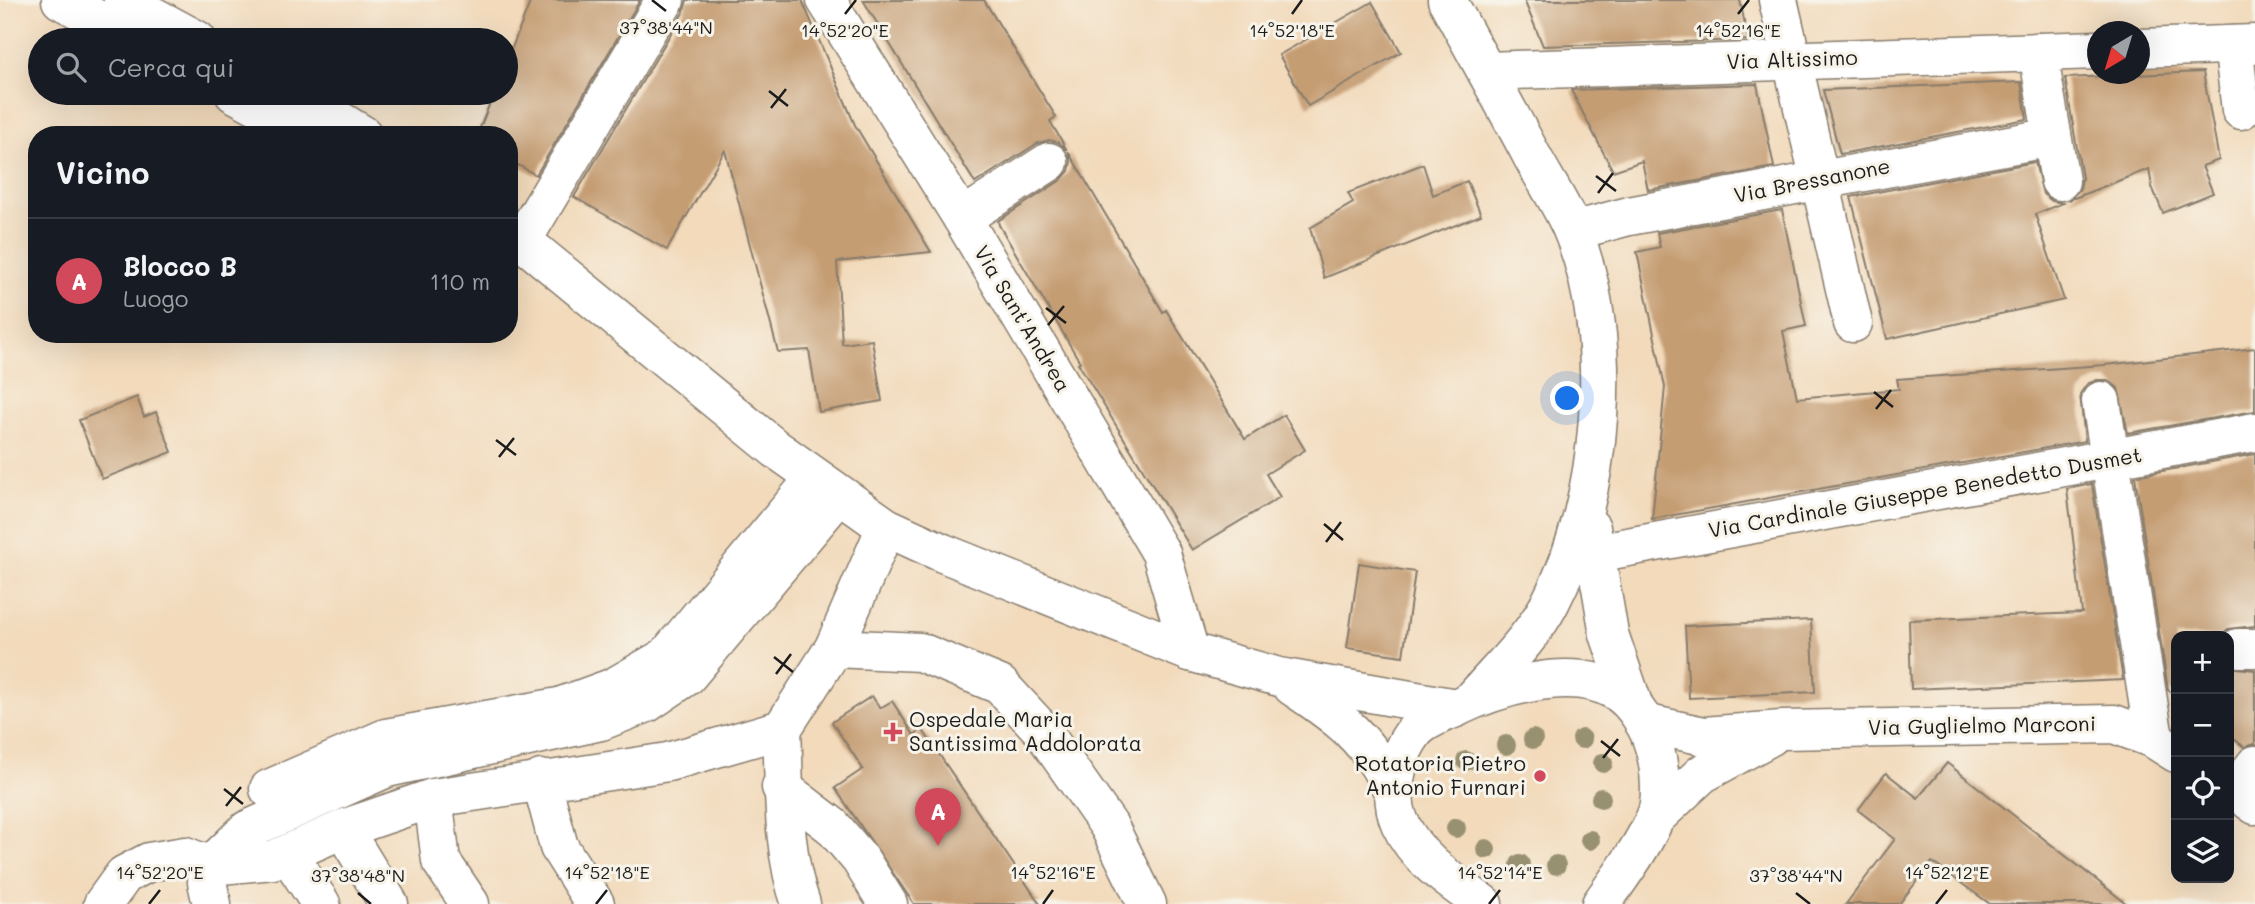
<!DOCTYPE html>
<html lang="it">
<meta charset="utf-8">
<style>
body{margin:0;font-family:Mali,sans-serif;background:#20242c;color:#f1f3f6}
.controls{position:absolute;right:21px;bottom:21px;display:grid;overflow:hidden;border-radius:14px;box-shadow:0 7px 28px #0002}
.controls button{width:63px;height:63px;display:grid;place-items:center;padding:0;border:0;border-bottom:2px solid #363941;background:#171b24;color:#f1f3f6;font:35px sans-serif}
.compass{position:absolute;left:2087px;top:21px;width:63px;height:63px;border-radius:50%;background:#171b24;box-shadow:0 7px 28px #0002;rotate:218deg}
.you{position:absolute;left:1568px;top:399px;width:24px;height:24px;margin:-18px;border:5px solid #fff;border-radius:50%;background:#1a73e8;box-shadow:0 0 0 10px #1a73e833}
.badge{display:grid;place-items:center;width:46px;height:46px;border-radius:50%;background:#d1495b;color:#fff;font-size:23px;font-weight:700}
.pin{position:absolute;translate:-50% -58px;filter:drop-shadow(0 2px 4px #0008)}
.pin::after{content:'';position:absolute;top:37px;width:24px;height:21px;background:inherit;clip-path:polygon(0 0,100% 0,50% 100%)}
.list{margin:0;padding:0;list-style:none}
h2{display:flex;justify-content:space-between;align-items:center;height:91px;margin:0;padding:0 28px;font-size:30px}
h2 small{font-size:23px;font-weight:400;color:#9ea1a6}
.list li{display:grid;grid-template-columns:46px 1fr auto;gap:21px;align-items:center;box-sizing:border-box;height:126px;padding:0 28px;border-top:2px solid #363941}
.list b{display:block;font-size:26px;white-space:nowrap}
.list p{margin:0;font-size:23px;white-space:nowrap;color:#9ea1a6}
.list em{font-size:23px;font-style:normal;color:#9ea1a6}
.icon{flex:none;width:38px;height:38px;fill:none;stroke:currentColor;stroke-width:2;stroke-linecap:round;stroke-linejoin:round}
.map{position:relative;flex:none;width:2255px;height:904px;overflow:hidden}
.search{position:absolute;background:#171b24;box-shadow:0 7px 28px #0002;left:28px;top:28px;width:490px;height:77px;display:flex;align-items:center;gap:18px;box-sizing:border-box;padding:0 24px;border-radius:38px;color:#9ea1a6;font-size:26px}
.panel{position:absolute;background:#171b24;box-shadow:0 7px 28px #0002;left:28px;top:126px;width:490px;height:217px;border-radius:28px}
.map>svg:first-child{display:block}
</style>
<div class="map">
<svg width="2255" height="904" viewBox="0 0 2255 904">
<rect width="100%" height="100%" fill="#f7f3e8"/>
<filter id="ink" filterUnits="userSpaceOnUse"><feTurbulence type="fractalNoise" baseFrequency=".0143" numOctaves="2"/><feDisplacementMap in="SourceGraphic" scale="14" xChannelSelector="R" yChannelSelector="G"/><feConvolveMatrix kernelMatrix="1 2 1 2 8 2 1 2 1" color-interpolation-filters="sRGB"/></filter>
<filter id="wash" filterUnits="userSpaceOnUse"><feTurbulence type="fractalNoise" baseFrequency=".00686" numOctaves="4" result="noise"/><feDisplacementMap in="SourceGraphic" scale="28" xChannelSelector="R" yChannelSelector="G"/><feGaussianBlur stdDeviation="1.57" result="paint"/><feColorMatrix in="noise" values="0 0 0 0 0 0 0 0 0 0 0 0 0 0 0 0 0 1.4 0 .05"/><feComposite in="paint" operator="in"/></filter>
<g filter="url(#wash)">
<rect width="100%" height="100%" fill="#f2dabb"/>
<g id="blocks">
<g fill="#c59d73">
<path d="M 531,0 L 640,0 L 536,175 L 509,160 L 509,135 L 477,135 L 494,93 L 506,93 L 506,63 Z"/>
<path d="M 687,0 L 802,0 L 855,125 L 931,252 L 837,262 L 842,344 L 872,340 L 882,401 L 819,412 L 809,350 L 778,352 L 725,150 L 667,250 L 574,197 L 684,11 Z"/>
<path d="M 863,0 L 984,0 L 1056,117 L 1050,121 L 1067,150 L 1058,142 L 1049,140 L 1038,143 L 975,183 Z"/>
<path d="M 1524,0 L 1740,0 L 1748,40 L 1543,46 Z"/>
<path d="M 1372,2 L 1401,52 L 1308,106 L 1279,55 Z"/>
<path d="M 2203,72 L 2219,160 L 2202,166 L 2213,193 L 2163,213 L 2152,187 L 2149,169 L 2069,200 L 2080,189 L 2082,178 L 2065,78 Z"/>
<path d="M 2021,82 L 2027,119 L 1840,154 L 1823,90 Z"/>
<path d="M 1757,84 L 1774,167 L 1648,190 L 1642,161 L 1613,171 L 1571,90 Z"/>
<path d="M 1068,151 L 1163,312 L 1166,310 L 1245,439 L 1284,415 L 1305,450 L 1266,474 L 1280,497 L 1192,550 L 1078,363 L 1080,362 L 999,225 L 998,221 L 1061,180 L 1069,171 L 1071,162 Z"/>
<path d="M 2035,162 L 2043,194 L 2052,201 L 2063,203 L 2035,214 L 2064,300 L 1887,339 L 1851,197 Z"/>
<path d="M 1423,164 L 1433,195 L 1467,181 L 1481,215 L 1324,278 L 1310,228 L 1353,203 L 1348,193 Z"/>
<path d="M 1782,210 L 1806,326 L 1783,331 L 1797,398 L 1899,389 L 1897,379 L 2105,365 L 2255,348 L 2255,411 L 2128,433 L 2118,388 L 2108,380 L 2097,380 L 2087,384 L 2080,394 L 2085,441 L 1652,519 L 1665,387 L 1637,252 L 1660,247 L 1657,233 Z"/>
<path d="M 137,397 L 144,417 L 156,412 L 172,452 L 102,479 L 79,420 Z"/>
<path d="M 2255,454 L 2255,626 L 2228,629 L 2220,636 L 2176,636 L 2176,696 L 2168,690 L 2135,476 Z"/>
<path d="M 2092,484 L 2123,680 L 1911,689 L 1909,620 L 2082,613 L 2067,489 Z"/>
<path d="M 1359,563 L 1415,572 L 1403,656 L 1347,648 Z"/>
<path d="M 1811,620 L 1815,692 L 1689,698 L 1685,626 Z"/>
<path d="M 2229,667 L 2255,670 L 2255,744 L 2244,747 L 2229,735 Z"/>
<path d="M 872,696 L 880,708 L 892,701 L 914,735 L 922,729 L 1040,904 L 914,904 L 835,788 L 863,769 L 832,722 Z"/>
<path d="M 1947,763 L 2127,904 L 1990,904 L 1932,862 L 1899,904 L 1846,904 L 1895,839 L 1858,810 L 1886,773 L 1918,798 Z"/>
</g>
</g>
</g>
<g filter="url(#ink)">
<use href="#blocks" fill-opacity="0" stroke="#877b6c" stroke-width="2"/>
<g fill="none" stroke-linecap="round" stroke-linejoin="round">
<defs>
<g id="minor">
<path d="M 61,0 L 136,40"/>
<path d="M 123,0 L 197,40"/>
<path d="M 826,0 L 962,218 L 1161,553 L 1190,652"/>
<path d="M 1447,0 C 1476,53 1505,105 1533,158 C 1546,182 1563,207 1573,232 C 1617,339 1603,502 1550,603 C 1532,638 1500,668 1474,698"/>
<path d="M 1778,0 L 1853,323"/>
<path d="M 2233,45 L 2241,110"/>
<path d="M 2140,48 L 2255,44"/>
<path d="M 2038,52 L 2060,181"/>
<path d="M 1486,71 L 2098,50"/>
<path d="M 234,93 L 313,135"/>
<path d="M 294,93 L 363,135"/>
<path d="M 962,218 L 1049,162"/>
<path d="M 509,230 L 776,449 L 886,527 L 943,553 L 1190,652 L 1279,677 L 1456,708"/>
<path d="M 1573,231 L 1629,216 L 2052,137"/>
<path d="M 523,239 L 665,0"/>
<path d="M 2101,401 L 2154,739"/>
<path d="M 1591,528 L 1609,634 L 1634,707"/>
<path d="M 1595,553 L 2255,432"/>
<path d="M 834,648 L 920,652 L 1000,685 L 1041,729 L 1109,826 L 1147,904"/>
<path d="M 2238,648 L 2255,648"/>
<path d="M 1292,686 C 1341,719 1368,738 1394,793"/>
<path d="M 1644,723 L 1704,736 L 1782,730 L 2114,724 L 2154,739 L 2176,753"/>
<path d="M 782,729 C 785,788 781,847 801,904"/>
<path d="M 541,779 L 559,847 L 595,904"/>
<path d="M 2229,786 L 2255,805"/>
<path d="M 781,787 L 832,826 L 860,859 L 888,904"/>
<path d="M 269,789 L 386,738 L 559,707 L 614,687 L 666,657 L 815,478"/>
<path d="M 2236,791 L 2255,765"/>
<path d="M 433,798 L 441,861 L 470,904"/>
<path d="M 1657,816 L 1702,774 L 1771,736"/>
<path d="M 343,829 L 389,904"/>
<path d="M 288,854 L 321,904"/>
<path d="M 103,904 L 124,875 L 149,862 L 185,856 L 210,866 L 273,860 L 343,829 L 433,798 L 668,762 L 782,729 L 834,648 L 886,527"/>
<path d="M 212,904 L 207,882 L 210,866 L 247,830 L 387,768 L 601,721 L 647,703 L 687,676 L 838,496"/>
<path d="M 1483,904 C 1451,881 1417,860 1400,823 C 1388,795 1396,755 1414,732 C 1423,720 1442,714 1455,708 C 1497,688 1569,665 1614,690 C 1635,702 1649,727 1655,750 C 1660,768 1663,801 1655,818 C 1642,848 1620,877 1601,904"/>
</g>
</defs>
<use href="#minor" stroke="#877b6c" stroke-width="41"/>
<use href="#minor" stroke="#fff" stroke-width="38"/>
</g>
<g fill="#989171">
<circle cx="1533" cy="739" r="10"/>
<circle cx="1582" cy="739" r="10"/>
<circle cx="1506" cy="745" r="10"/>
<circle cx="1466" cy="761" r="10"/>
<circle cx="1603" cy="763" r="10"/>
<circle cx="1601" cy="798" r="10"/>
<circle cx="1456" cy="828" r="10"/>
<circle cx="1590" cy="840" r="10"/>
<circle cx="1486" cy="849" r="10"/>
<circle cx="1520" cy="864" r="10"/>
<circle cx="1556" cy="865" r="10"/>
</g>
</g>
<path fill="none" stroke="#1c1c1c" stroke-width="2.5" d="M 652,0 L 666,11M 845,14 L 856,0M 1292,14 L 1302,0M 1738,14 L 1749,0M 769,91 L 788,106M 771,108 L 786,89M 1596,176 L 1616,191M 1598,193 L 1613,173M 1046,308 L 1066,323M 1048,325 L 1064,306M 1874,392 L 1893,407M 1876,409 L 1891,390M 496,440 L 516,455M 499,457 L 514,438M 1324,524 L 1343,540M 1326,542 L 1341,522M 774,657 L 793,672M 776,674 L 791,654M 1601,741 L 1620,756M 1603,758 L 1618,739M 224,789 L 243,804M 226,806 L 241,787M 358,893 L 371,904M 1796,893 L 1810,904M 149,904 L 160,890M 596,904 L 607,890M 1043,904 L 1053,890M 1489,904 L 1500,890M 1936,904 L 1947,890"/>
<g fill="#d1495b" stroke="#f7f3e8" stroke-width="2.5">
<path d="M889.5 721.5h7v7h7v7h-7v7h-7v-7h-7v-7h7z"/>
<circle cx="1540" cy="776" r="7"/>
</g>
<g text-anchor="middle" stroke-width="6" stroke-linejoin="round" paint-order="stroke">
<g font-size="21" fill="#1c1c1c" stroke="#f7f3e8">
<text transform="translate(1792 60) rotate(-2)" y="7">Via Altissimo</text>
<text transform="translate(1812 181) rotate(-11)" y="7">Via Bressanone</text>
<text transform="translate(1022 319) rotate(59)" y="7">Via Sant'Andrea</text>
<text transform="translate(1925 493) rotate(-10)" y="7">Via Cardinale Giuseppe Benedetto Dusmet</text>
<text transform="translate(1982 726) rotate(-1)" y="7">Via Guglielmo Marconi</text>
</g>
<g font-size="21" fill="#1c1c1c" stroke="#f7f3e8" text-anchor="start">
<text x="909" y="727">Ospedale Maria<tspan x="909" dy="24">Santissima Addolorata</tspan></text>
<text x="1526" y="771" text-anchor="end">Rotatoria Pietro<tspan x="1526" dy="24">Antonio Furnari</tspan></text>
</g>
</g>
<g font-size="18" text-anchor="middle" fill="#1c1c1c" stroke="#f7f3e8" stroke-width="6" stroke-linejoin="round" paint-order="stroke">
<text x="666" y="34">37°38'44"N</text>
<text x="845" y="37">14°52'20"E</text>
<text x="1292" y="37">14°52'18"E</text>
<text x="1738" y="37">14°52'16"E</text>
<text x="160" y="879">14°52'20"E</text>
<text x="607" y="879">14°52'18"E</text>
<text x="1053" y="879">14°52'16"E</text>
<text x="1500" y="879">14°52'14"E</text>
<text x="1947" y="879">14°52'12"E</text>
<text x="358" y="882">37°38'48"N</text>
<text x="1796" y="882">37°38'44"N</text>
</g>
</svg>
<div class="controls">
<button>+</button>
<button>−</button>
<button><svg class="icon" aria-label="locate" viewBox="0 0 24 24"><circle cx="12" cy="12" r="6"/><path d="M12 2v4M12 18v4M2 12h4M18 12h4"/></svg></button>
<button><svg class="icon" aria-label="layers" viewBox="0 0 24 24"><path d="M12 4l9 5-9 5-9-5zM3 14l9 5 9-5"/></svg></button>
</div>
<svg class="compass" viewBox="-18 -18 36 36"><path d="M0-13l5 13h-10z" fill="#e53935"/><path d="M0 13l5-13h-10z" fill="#9ea1a6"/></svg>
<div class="you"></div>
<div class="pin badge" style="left:938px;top:846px">A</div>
<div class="search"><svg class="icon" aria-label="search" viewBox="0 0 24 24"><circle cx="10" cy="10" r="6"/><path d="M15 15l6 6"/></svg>Cerca qui</div>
<section class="panel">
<h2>Vicino<small></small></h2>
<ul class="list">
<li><span class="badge">A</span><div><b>Blocco B</b><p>Luogo</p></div><em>110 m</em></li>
</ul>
</section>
</div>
